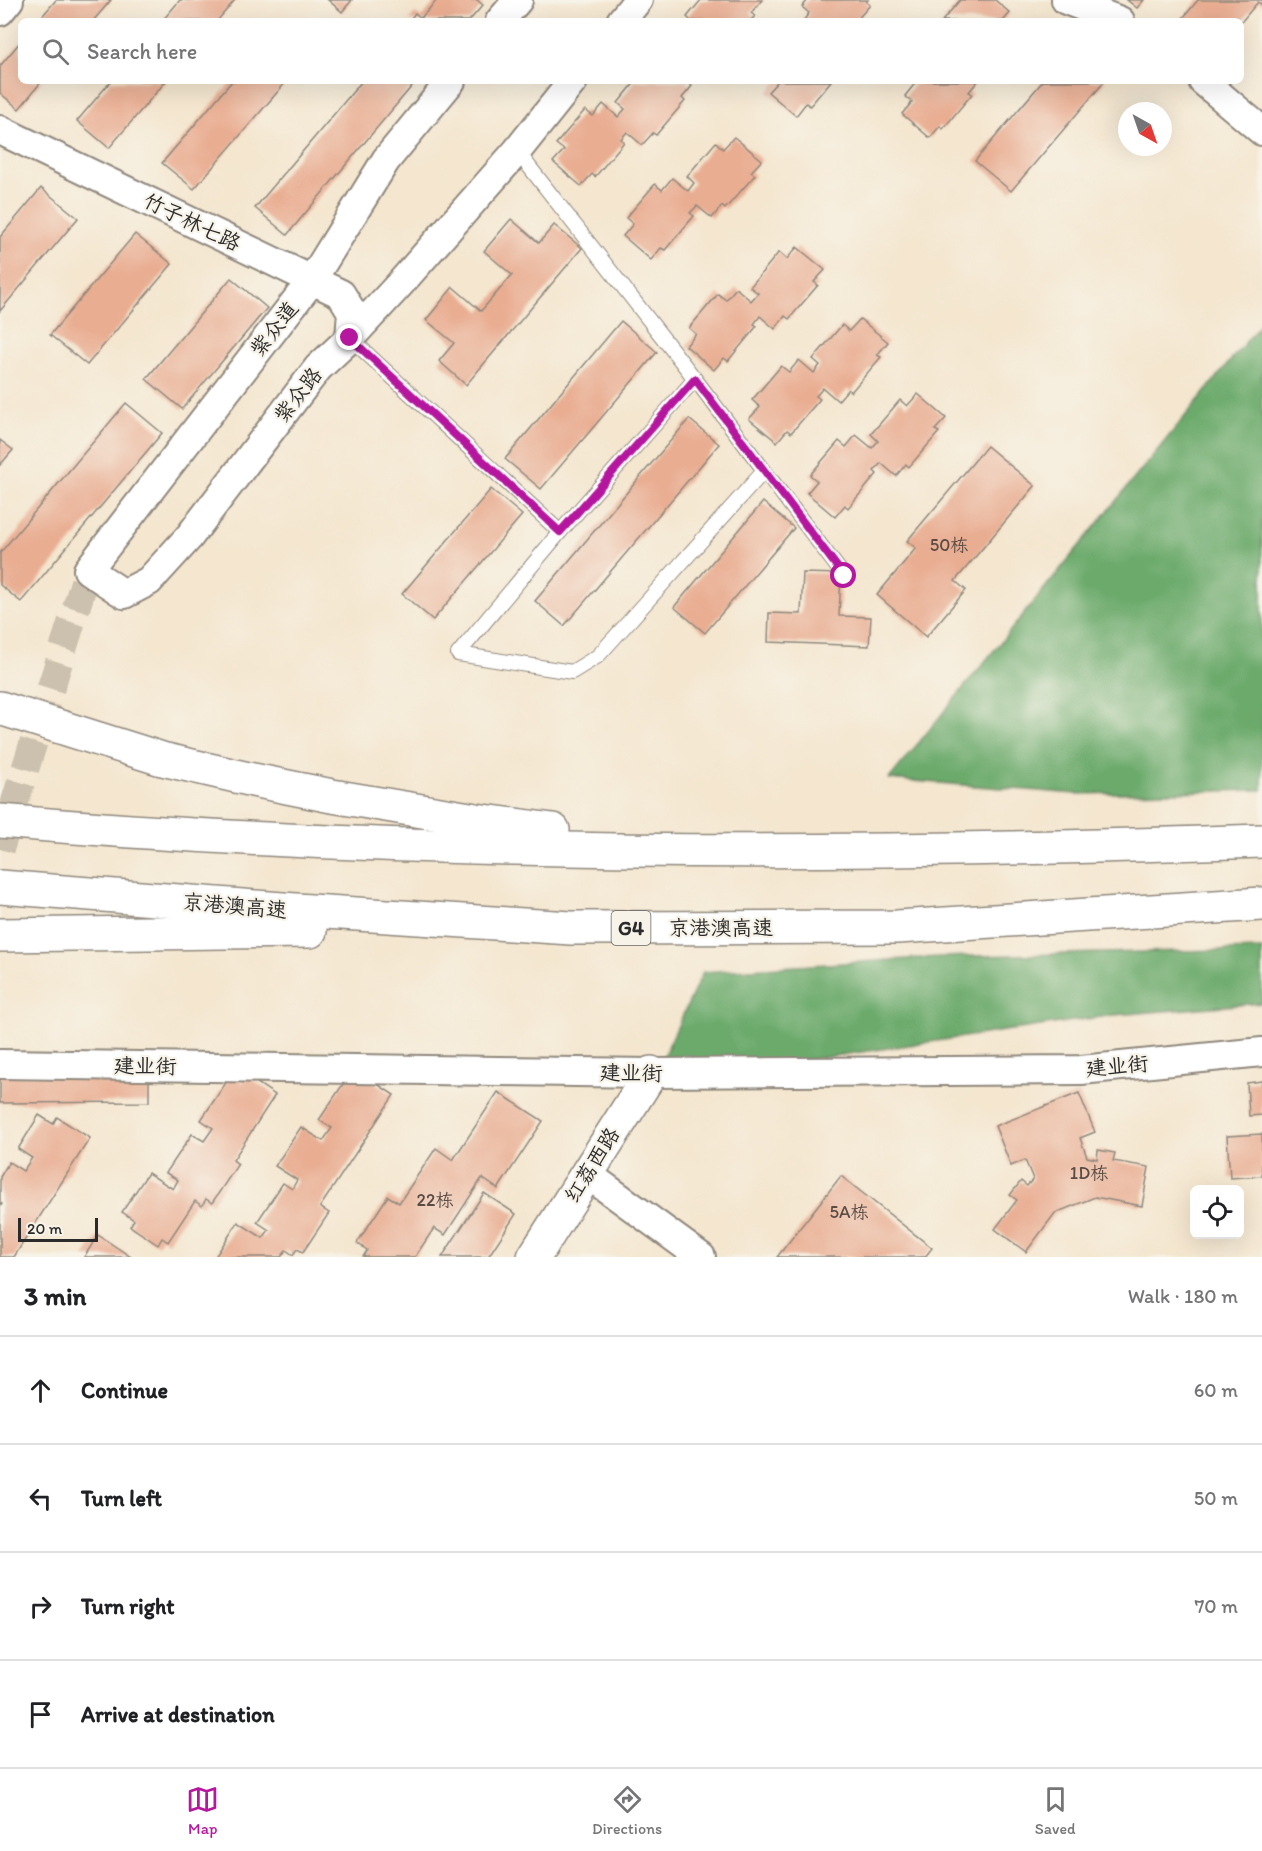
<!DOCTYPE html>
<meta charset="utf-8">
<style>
body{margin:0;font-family:Itim,"LXGW WenKai TC",sans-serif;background:#f6f6f6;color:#202124}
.controls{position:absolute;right:18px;bottom:18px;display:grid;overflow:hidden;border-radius:9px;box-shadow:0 6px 24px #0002}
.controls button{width:54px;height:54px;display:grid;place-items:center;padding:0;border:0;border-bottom:2px solid #e0e0e0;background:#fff;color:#202124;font:30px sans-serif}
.compass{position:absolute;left:1118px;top:102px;width:54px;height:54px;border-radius:50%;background:#fff;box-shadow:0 6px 24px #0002;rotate:140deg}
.scale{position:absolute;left:18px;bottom:15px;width:80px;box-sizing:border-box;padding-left:6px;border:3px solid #2b2b2b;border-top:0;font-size:16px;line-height:21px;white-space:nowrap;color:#2b2b2b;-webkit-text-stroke:4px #f7f3e8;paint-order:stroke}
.stop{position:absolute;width:18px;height:18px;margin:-14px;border:4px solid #b5179e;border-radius:50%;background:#fff}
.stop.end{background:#b5179e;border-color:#fff;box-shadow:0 2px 6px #0008}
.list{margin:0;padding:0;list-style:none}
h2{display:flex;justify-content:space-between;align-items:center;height:78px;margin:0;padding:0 24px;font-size:26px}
h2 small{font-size:20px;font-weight:400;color:#757577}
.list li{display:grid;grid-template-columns:39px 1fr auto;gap:18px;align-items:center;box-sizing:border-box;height:108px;padding:0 24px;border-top:2px solid #e0e0e0}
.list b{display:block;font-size:22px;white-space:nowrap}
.list em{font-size:20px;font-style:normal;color:#757577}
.icon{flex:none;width:33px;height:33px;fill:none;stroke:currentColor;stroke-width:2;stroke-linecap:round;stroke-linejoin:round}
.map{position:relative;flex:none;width:1262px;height:1257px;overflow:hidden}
.search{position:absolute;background:#fff;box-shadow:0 6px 24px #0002;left:18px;right:18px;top:18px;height:66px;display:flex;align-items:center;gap:15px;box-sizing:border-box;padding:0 21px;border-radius:9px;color:#757577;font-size:22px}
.sheet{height:510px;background:#fff}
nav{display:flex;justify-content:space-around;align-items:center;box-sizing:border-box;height:84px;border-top:2px solid #e0e0e0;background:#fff;font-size:16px;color:#757577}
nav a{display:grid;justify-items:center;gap:3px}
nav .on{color:#b5179e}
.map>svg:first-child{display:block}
</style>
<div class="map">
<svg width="1262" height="1257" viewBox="0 0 1262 1257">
<rect width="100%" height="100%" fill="#f7f3e8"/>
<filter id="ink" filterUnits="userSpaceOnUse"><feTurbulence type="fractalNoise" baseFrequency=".0167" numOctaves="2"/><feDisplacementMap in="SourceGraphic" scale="12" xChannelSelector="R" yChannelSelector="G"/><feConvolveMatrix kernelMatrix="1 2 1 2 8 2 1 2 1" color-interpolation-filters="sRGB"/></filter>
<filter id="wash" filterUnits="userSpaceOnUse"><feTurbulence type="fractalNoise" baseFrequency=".008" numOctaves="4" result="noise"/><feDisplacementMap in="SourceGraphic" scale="24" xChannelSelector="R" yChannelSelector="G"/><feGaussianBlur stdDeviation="1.35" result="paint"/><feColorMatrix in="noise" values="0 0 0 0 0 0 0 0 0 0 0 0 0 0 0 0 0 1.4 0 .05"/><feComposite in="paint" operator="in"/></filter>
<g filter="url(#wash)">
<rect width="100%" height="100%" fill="#f4e6cf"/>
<g fill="#6caa6c" stroke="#4c6a4c" stroke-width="1.5">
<path d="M 1262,322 L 1262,790 L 1076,794 L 889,779 Z"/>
<path d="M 1262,949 L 1262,1003 L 1114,1015 L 801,1061 L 661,1062 L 703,972 L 938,957 Z"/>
</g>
<g id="blocks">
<g fill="#e9ad92">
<path d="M 56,0 L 111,0 L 93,21 L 38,21 Z"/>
<path d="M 180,0 L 235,0 L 217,21 L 162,21 Z"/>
<path d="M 328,0 L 352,0 L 342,12 Z"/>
<path d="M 437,0 L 477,0 L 483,5 L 469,21 L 409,21 L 415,13 L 421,18 Z"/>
<path d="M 701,0 L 762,0 L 751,13 L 755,16 L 750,21 L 691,21 L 687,17 Z"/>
<path d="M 808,0 L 868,0 L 866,2 L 870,5 L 856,21 L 803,21 L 809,13 L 802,7 Z"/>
<path d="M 960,0 L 995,0 L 1010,13 L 1003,21 L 942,21 Z"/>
<path d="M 1127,0 L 1144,0 L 1137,8 Z"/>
<path d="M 1198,0 L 1262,0 L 1262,5 L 1258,2 L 1242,21 L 1186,21 L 1183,18 Z"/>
<path d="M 21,41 L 21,81 L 42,81 L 19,109 L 0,93 L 0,66 Z"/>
<path d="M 111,81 L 166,81 L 109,148 L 77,121 Z"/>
<path d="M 232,81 L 287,81 L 194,189 L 162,163 Z"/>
<path d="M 362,81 L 406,81 L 412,86 L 287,235 L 255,208 Z"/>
<path d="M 636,81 L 686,81 L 692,86 L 682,98 L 685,101 L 656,135 L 653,133 L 642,145 L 627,132 L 621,139 L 624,142 L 595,177 L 592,174 L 581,186 L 553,162 L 564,150 L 556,144 L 585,110 L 593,116 L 603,104 L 618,117 L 625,109 L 618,103 Z"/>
<path d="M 778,81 L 831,81 L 810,106 L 806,103 L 796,116 L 768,92 Z"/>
<path d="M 917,81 L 978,81 L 969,92 L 972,94 L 943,129 L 940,126 L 930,138 L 902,114 L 912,102 L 905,96 Z"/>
<path d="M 1043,81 L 1105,81 L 1011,191 L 975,161 Z"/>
<path d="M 734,137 L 762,160 L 751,172 L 755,175 L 725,209 L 722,206 L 712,218 L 697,206 L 690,213 L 694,216 L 665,250 L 661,248 L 651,260 L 623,236 L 633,224 L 626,218 L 655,184 L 662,190 L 672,178 L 688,191 L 694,183 L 687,176 L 716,142 L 723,149 Z"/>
<path d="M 41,188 L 78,218 L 0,311 L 0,237 Z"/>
<path d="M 511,219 L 539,243 L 554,225 L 582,248 L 466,385 L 439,361 L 454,343 L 426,320 L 453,287 L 481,311 L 512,275 L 484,251 Z"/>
<path d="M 135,234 L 172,264 L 87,365 L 50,335 Z"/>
<path d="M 797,247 L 825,270 L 814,282 L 818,285 L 789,319 L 785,316 L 775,329 L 760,316 L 754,324 L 757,326 L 728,361 L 724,358 L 714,370 L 686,346 L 696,334 L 689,328 L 718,294 L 726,300 L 736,288 L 751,301 L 758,293 L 750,287 L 779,252 L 787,259 Z"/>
<path d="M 231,278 L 267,308 L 182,409 L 146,379 Z"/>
<path d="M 860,319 L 888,342 L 877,355 L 881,357 L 851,392 L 848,389 L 838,401 L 823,388 L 816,396 L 820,399 L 791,433 L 787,430 L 777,442 L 749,419 L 760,407 L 752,400 L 781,366 L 789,372 L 799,360 L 814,373 L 820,365 L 813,359 L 842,325 L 849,331 Z"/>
<path d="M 621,321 L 657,352 L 541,489 L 505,459 Z"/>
<path d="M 918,394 L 946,418 L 935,430 L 939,432 L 909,467 L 906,464 L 896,476 L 881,463 L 874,471 L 877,474 L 848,508 L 845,505 L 835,517 L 807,493 L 817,481 L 810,475 L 839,441 L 846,447 L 856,435 L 872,448 L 878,441 L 871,434 L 900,400 L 907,406 Z"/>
<path d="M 126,403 L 162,433 L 21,602 L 0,585 L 0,553 Z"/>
<path d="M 689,419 L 719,444 L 564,626 L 535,601 Z"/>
<path d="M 0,440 L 13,450 L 0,465 Z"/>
<path d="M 987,446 L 1035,486 L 955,581 L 966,590 L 926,637 L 877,595 L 916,548 L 907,541 Z"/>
<path d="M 491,489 L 522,515 L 433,620 L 402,594 Z"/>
<path d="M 763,502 L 794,528 L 705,633 L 674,607 Z"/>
<path d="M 803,573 L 841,574 L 839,616 L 871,617 L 869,646 L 768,642 L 769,613 L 801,614 Z"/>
<path d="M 149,1073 L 149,1102 L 0,1103 L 0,1075 Z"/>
<path d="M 231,1075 L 243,1083 L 247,1076 L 275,1095 L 233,1160 L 238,1164 L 212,1203 L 206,1199 L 202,1206 L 195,1201 L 168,1242 L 162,1238 L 158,1245 L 130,1226 L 134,1220 L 122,1212 L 148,1173 L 173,1189 L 178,1180 L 166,1173 L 192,1134 L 204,1141 L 213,1128 L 201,1120 Z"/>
<path d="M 349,1075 L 365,1076 L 394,1095 L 320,1207 L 329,1213 L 303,1252 L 297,1249 L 293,1255 L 286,1250 L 281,1257 L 215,1257 L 238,1222 L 263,1238 L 269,1230 L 257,1222 L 283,1183 L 292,1189 L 297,1180 L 275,1166 L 301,1127 L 323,1141 L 332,1128 L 319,1120 Z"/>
<path d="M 1262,1081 L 1262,1115 L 1249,1116 L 1247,1083 Z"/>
<path d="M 498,1092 L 543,1121 L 498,1189 L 482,1178 L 445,1235 L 434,1228 L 415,1257 L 363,1257 L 367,1250 L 357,1243 L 388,1196 L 399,1203 L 436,1148 L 453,1160 Z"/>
<path d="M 1079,1093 L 1095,1132 L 1080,1138 L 1087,1157 L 1097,1159 L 1098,1150 L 1115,1153 L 1113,1161 L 1149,1167 L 1142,1206 L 1095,1197 L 1055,1213 L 1026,1252 L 995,1229 L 1017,1200 L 1010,1195 L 1021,1181 L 1027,1186 L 1033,1179 L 1025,1160 L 1011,1166 L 995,1126 Z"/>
<path d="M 39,1115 L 53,1124 L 57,1117 L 90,1138 L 14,1257 L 0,1257 L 0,1207 L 2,1204 L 0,1203 L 0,1177 L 9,1162 L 23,1171 L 32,1158 L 18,1149 Z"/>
<path d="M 1262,1134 L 1262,1176 L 1230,1178 L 1227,1136 Z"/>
<path d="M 841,1176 L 932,1248 L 925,1257 L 777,1257 Z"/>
<path d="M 484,1193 L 516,1214 L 488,1257 L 442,1257 Z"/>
<path d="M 98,1235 L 131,1257 L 84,1257 Z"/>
</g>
</g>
</g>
<g filter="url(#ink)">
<use href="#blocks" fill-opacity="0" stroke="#90887d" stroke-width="1.5"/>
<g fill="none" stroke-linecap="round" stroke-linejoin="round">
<path stroke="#ccc1ae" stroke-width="28" stroke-dasharray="28 14" stroke-linecap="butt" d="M 0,849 L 88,570"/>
<defs>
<g id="service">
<path d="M 517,151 L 695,379 L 844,576"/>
<path d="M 350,338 L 560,532"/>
<path d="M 695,379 L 560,532 L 458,654 L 572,672 L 598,656 L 764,471"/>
</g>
<g id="minor">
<path d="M 1066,0 L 1120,21"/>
<path d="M 0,11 L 9,0"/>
<path d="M 500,21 L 518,0"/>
<path d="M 621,21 L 638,0"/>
<path d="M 451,81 L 386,160 L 312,280 L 88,570 L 124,594 L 149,581 L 189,537 L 318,368 L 350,338 L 399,285 L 517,151 L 573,81"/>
<path d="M 1203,81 L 1262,131"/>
<path d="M 0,130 L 341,294 L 352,312 L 350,338"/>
<path d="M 0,1064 L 651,1073 L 1081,1070 L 1262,1052"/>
<path d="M 587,1174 L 701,1257"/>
</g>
<path id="secondary" d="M 534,1257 L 651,1073"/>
<g id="motorway">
<path d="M 0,708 L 162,759 L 253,780 L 332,796 L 476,820 L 553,830"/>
<path d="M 0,821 C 420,857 841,856 1262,841"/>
<path d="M 0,887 L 296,910 L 571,928 L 897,927 L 1262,904"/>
<path d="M 0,935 L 310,931"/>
</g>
</defs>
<use href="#service" stroke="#90887d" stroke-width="16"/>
<use href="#minor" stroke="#90887d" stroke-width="32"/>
<use href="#secondary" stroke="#90887d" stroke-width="36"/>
<use href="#motorway" stroke="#90887d" stroke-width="36"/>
<use href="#service" stroke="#fff" stroke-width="14"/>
<use href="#minor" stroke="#fff" stroke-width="28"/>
<use href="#secondary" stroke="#fff" stroke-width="33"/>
<use href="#motorway" stroke="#fff" stroke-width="33"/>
</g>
</g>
<g fill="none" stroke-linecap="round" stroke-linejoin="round" filter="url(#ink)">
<path stroke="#b5179e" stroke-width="8" d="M 350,338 L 560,532 L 695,379 L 844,576"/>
</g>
<g text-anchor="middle" stroke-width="4.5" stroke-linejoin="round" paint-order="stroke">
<g font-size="18" fill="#5a4c45">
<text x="949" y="551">50栋</text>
<text x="1089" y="1179">1D栋</text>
<text x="435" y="1206">22栋</text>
<text x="849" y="1218">5A栋</text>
</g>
<rect fill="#f7f3e8" stroke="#686764" stroke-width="1.5" x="611.5" y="911" width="39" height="34" rx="4.5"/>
<g font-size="20" font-weight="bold" fill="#2b2b2b">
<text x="631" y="935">G4</text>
</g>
<g font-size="21" fill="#2b2b2b" stroke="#f7f3e8">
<text transform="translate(192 222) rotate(26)" y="7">竹子林七路</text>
<text transform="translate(274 329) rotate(-52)" y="7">紫众道</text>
<text transform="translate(298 395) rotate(-52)" y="7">紫众路</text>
<text transform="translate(235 906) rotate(5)" y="7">京港澳高速</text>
<text x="721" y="935">京港澳高速</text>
<text transform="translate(145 1066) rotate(1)" y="7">建业街</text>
<text transform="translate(1117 1066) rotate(-5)" y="7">建业街</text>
<text transform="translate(631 1073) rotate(1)" y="7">建业街</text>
<text transform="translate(592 1165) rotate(-58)" y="7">红荔西路</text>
</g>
</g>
</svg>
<div class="controls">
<button><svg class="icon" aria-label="locate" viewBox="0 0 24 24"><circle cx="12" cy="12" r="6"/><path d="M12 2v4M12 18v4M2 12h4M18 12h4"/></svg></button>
</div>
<svg class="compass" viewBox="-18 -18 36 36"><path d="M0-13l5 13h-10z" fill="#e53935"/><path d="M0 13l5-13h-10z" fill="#757577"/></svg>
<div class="scale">20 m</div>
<div class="stop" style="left:844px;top:576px"></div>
<div class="stop end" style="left:350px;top:338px"></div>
<div class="search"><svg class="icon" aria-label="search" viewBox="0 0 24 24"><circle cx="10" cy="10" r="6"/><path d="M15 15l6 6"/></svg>Search here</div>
</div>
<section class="sheet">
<h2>3 min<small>Walk · 180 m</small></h2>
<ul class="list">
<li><svg class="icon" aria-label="ahead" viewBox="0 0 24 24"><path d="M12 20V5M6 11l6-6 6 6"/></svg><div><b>Continue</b></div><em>60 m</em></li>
<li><svg class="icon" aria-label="left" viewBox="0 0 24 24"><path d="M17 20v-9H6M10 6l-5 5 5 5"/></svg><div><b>Turn left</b></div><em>50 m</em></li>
<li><svg class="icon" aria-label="right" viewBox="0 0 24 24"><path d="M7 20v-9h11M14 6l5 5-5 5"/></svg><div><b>Turn right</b></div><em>70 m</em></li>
<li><svg class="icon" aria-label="arrive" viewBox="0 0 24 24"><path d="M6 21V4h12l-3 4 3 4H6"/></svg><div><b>Arrive at destination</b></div></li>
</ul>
</section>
<nav>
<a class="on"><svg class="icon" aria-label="map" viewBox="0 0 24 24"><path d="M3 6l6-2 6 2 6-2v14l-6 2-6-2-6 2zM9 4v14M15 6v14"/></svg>Map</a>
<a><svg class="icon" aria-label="directions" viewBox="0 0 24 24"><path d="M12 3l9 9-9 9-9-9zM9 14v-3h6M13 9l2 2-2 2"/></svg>Directions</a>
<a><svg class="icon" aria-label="saved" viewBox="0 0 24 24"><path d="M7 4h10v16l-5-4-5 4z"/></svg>Saved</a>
</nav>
